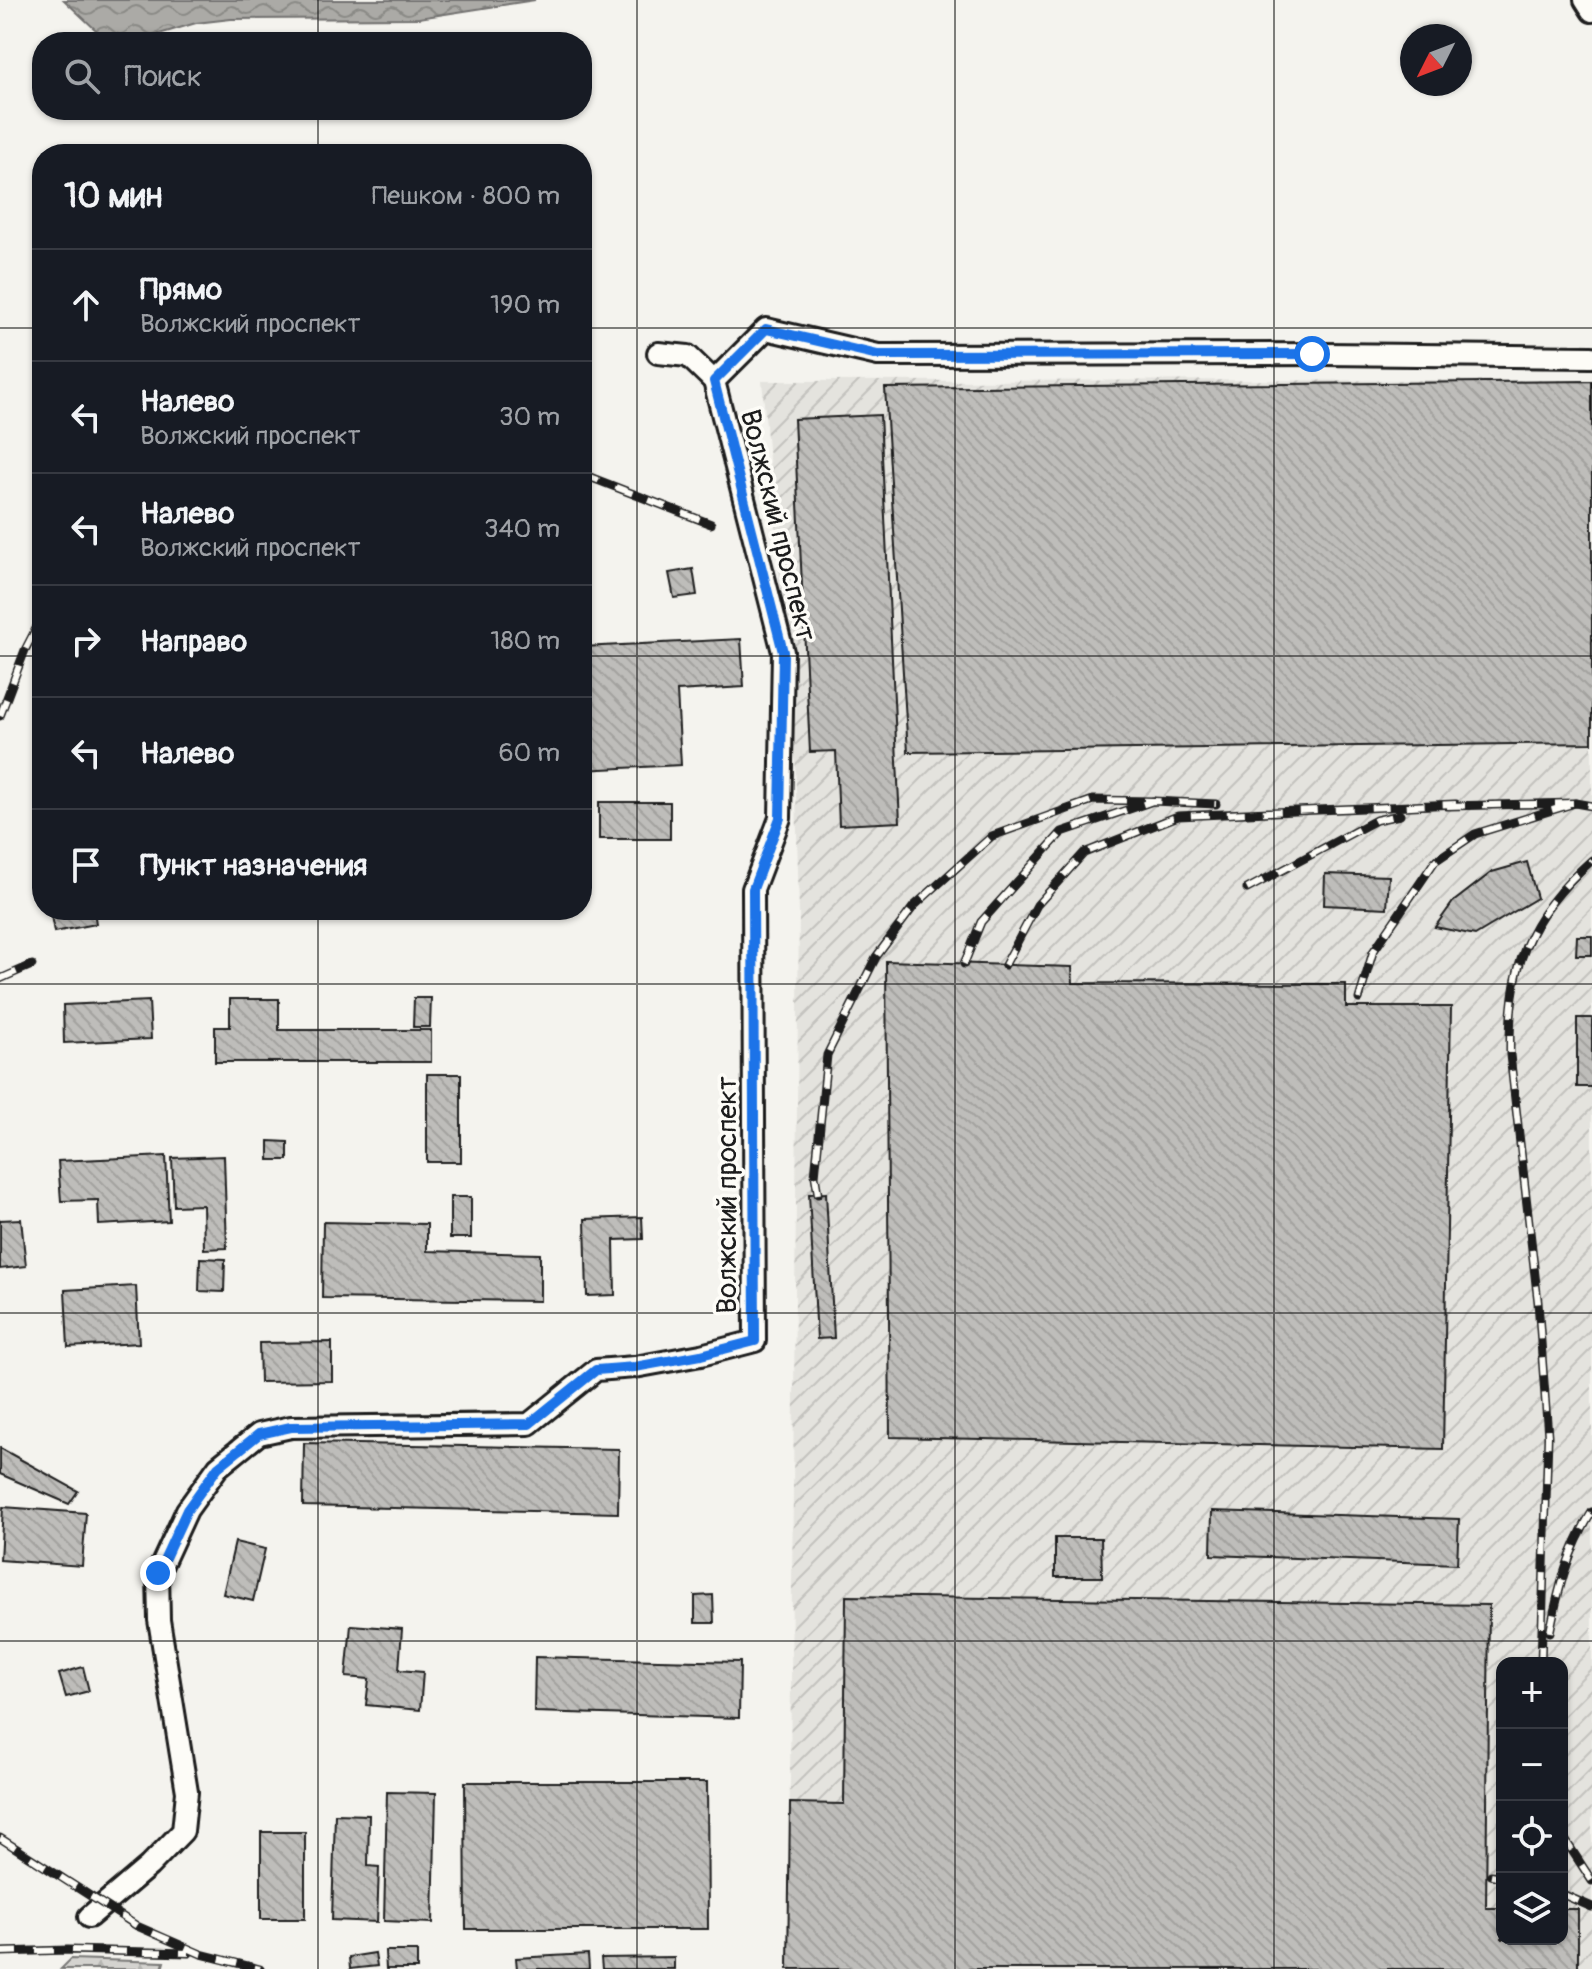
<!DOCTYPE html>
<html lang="ru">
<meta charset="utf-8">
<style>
body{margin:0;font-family:Pangolin,sans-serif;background:#20242c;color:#f1f3f6}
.controls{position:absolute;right:24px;bottom:24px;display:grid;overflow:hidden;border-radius:16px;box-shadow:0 2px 6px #0004}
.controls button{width:72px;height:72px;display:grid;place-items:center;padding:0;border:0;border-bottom:2px solid #363941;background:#171b24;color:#f1f3f6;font:40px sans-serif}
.compass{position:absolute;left:1400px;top:24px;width:72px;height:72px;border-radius:50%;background:#171b24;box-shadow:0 2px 6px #0004;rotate:228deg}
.stop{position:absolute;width:24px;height:24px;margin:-18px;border:6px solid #1a73e8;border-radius:50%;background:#fff}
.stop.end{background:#1a73e8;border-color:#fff;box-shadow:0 2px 8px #0008}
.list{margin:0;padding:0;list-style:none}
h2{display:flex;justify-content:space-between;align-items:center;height:104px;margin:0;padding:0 32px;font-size:34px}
h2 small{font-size:26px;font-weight:400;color:#9ea1a6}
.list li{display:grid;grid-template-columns:52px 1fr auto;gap:24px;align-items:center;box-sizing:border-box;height:112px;padding:0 32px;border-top:2px solid #363941}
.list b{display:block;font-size:30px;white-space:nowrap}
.list p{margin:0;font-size:26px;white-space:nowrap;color:#9ea1a6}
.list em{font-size:26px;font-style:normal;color:#9ea1a6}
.icon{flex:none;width:44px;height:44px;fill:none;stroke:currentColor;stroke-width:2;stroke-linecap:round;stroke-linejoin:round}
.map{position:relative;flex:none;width:1592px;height:1969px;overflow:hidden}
.search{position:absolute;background:#171b24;box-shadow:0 2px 6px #0004;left:32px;top:32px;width:560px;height:88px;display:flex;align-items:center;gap:20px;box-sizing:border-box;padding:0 28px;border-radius:32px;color:#9ea1a6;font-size:30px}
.panel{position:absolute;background:#171b24;box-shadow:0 2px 6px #0004;left:32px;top:144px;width:560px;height:776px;border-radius:32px}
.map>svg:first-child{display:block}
</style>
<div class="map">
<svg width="1592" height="1969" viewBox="0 0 1592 1969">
<defs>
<pattern id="industrial-furrows" width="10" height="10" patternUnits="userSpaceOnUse" patternTransform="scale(2)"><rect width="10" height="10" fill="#e4e3de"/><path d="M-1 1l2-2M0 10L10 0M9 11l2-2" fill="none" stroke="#c3c2be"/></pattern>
<pattern id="forest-firs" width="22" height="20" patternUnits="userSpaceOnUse" patternTransform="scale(2)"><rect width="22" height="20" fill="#d4d3cf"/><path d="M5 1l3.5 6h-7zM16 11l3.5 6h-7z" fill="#b5b5b1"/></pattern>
<pattern id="water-waves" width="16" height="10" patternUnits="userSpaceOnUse" patternTransform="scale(2)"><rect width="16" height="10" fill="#abaaa6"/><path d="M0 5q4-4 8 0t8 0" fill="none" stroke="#8a8a86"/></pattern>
<pattern id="building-back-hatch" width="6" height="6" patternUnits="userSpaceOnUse" patternTransform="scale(2)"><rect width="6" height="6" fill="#bebdba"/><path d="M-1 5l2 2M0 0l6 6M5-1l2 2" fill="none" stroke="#a3a29f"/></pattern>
</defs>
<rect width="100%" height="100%" fill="#f4f3ee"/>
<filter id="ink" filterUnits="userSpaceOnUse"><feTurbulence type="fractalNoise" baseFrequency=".0125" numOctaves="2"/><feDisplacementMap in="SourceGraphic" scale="16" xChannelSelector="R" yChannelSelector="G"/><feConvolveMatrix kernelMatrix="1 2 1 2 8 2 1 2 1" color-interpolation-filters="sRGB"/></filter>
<g filter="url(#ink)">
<path fill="url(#industrial-furrows)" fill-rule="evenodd" d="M 1592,380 L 1592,1969 L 788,1969 L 799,913 L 795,752 L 762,381 ZM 1502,1663 L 1562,1663 L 1562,1939 L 1502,1939 Z"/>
<path fill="url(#forest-firs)" stroke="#787876" stroke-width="2" d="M 71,1959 L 164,1962 L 162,1969 L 61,1969 Z"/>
<path fill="url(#water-waves)" stroke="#72716f" stroke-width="2" d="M 64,0 L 535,0 L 419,18 L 231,19 L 196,23 L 136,41 L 115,40 L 98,32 Z"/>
<g fill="url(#building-back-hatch)" stroke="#1c1c1c" stroke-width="2">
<path d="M 1592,381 L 1592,743 L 908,752 L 885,388 Z"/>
<path d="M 880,415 L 900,822 L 839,825 L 836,751 L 810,752 L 794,419 Z"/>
<path d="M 693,569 L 697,595 L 674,598 L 669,573 Z"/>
<path d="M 741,639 L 744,687 L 677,691 L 681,765 L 582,770 L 582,647 Z"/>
<rect x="599" y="802" width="71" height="37"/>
<path d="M 1527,862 L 1537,898 L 1475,935 L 1435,927 L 1453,902 L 1492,872 Z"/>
<path d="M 1325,874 L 1389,876 L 1387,908 L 1324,905 Z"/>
<path d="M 50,910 L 94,910 L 96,924 L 54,932 Z"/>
<path d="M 1577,936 L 1592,936 L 1592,955 L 1576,955 Z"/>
<path d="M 886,961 L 1072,967 L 1073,983 L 1346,984 L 1346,1007 L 1451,1007 L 1443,1449 L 890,1437 Z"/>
<path d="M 414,998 L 431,998 L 430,1027 L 413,1027 Z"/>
<path d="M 230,999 L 279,999 L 279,1030 L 431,1030 L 431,1062 L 215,1062 L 215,1027 L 230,1027 Z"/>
<path d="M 149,1001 L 151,1039 L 64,1043 L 63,1005 Z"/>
<rect x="1577" y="1018" width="15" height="69"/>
<rect x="427" y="1074" width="34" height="88"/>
<path d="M 269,1141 L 288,1142 L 288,1160 L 269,1160 Z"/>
<path d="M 166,1156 L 169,1221 L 99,1225 L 98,1200 L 61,1201 L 58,1161 Z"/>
<path d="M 224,1156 L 227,1248 L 204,1249 L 203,1205 L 174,1206 L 172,1158 Z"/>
<path d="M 826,1193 L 834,1338 L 817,1339 L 809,1194 Z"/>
<rect x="450" y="1197" width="21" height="41"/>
<path d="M 642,1217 L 643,1239 L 614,1240 L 615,1295 L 587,1296 L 585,1219 Z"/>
<path d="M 21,1219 L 26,1266 L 0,1269 L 0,1220 Z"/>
<path d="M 323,1222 L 427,1224 L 427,1251 L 540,1254 L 540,1301 L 322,1298 Z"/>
<path d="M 200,1258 L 225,1259 L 224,1292 L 199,1291 Z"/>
<path d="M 136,1286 L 139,1343 L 68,1347 L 65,1290 Z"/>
<path d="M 332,1342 L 332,1381 L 260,1382 L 259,1343 Z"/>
<path d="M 304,1443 L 619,1449 L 618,1513 L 303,1506 Z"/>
<path d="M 0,1448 L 78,1491 L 69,1504 L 0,1474 Z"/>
<path d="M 3,1507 L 86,1513 L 82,1566 L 0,1560 Z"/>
<path d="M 1212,1511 L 1459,1519 L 1457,1564 L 1211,1555 Z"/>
<path d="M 1055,1538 L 1101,1538 L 1102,1577 L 1055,1577 Z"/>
<path d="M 235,1542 L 265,1549 L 253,1601 L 223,1594 Z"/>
<path d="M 713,1595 L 714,1623 L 695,1623 L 695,1596 Z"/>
<path d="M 846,1596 L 1489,1605 L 1486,1908 L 1502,1908 L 1502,1939 L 1562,1939 L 1562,1909 L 1578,1909 L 1578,1969 L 788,1969 L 790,1803 L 844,1804 Z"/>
<path d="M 351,1625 L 402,1629 L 399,1670 L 423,1672 L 420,1710 L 366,1705 L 369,1679 L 346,1677 Z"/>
<path d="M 535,1657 L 740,1662 L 739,1718 L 534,1712 Z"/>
<path d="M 83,1667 L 89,1691 L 66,1697 L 59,1674 Z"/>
<path d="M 465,1782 L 707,1782 L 708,1929 L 466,1929 Z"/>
<path d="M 387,1792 L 436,1793 L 433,1923 L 384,1921 Z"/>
<path d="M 335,1814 L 369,1815 L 368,1866 L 379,1867 L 377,1922 L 332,1920 Z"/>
<rect x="261" y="1832" width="44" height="87"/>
<path d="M 385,1951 L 417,1951 L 417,1969 L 386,1969 Z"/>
<path d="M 375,1953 L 377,1966 L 350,1969 L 349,1957 Z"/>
<path d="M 588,1954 L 589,1969 L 517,1969 L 516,1958 Z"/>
<path d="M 674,1957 L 674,1969 L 602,1969 L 601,1958 Z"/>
</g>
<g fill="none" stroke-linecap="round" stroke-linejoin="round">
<defs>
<g id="street">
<path d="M 1585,0 L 1592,11"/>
<path d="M 658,353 L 688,356 L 714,381"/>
<path d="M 89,1917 L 149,1866 L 183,1831 L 187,1792 L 159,1620 L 158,1573 L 187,1510 L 218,1467 L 259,1434 L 291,1427 L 529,1424 L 596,1370 L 635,1367 L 701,1355 L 755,1341 L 753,889 L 780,818 L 783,652 L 714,381 L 766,329 L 878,355 L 1325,354 L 1592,357"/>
</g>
</defs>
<use href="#street" stroke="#1c1c1c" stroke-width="26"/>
<use href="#street" stroke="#fdfcf7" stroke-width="20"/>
<defs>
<g id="rail">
<path d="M 582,474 L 711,524"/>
<path d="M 0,716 L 25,650 L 42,617"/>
<path d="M 1447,806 L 1575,803"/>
<path d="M 1247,889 L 1376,820 L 1400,815"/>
<path d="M 964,964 L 981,922 L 1062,832 L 1153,801 L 1216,804"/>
<path d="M 1005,965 L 1037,905 L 1084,853 L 1178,816 L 1456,804"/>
<path d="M 0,979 L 32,965"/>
<path d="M 1359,999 L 1373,952 L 1435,861 L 1475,834 L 1575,803 L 1592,806"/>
<path d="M 818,1194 L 815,1176 L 827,1055 L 876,957 L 914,906 L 992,836 L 1093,800 L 1153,801"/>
<path d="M 1550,1632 C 1559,1586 1568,1551 1592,1512"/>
<path d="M 1541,1663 L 1548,1436 L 1538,1302 L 1510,1055 C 1509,968 1525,919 1592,860"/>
<path d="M 1562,1835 L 1592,1881"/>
<path d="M 0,1838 L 137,1926 L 201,1954 L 260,1969"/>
<path d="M 1491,1875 L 1502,1877"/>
<path d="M 1562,1894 L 1592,1907"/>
<path d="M 0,1952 L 68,1950 L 189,1953"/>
</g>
</defs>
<use href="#rail" stroke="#1c1c1c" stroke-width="9"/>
<use href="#rail" stroke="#fdfcf7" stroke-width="6" stroke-dasharray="18" stroke-linecap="butt"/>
</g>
</g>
<g fill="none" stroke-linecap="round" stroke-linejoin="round" filter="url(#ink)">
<path stroke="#1a73e8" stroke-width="10" d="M 158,1573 L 187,1510 L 218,1467 L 259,1434 L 291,1427 L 529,1424 L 596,1370 L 635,1367 L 701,1355 L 755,1341 L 753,889 L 780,818 L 783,652 L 714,381 L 766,329 L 878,355 L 1312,354"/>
</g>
<path fill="none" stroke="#1c1c1c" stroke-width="2" stroke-opacity="0.55" d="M 318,0 L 318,42M 637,0 L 637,1969M 955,0 L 955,1969M 1274,0 L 1274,1969M 318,110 L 318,154M 0,328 L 42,328M 582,328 L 1592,328M 0,656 L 42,656M 582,656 L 1592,656M 318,910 L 318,1969M 0,984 L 1592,984M 0,1313 L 1592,1313M 0,1641 L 1592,1641"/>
<g text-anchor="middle" stroke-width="7" stroke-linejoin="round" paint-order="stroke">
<g font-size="28" fill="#1c1c1c" stroke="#fdfcf7">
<text transform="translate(779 525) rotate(76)" y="10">Волжский проспект</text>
<text transform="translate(726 1195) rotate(-90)" y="10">Волжский проспект</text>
</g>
</g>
</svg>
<div class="controls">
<button>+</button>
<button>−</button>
<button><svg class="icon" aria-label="locate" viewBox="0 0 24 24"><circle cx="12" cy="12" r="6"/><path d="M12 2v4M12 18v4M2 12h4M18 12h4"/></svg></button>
<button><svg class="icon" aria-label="layers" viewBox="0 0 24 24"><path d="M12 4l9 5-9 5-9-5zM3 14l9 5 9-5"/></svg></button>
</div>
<svg class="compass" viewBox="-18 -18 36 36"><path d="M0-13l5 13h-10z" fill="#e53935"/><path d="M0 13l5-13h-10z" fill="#9ea1a6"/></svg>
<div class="stop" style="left:1312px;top:354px"></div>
<div class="stop end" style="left:158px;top:1573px"></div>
<div class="search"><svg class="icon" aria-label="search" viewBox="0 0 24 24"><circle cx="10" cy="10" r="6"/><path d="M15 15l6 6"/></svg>Поиск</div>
<section class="panel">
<h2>10 мин<small>Пешком · 800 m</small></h2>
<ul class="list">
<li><svg class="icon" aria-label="ahead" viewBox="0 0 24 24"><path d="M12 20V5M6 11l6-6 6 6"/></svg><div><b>Прямо</b><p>Волжский проспект</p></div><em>190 m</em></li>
<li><svg class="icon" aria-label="left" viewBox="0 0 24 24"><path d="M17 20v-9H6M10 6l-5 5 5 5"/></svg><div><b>Налево</b><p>Волжский проспект</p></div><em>30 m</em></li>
<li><svg class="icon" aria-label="left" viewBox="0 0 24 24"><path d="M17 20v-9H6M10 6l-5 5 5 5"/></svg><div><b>Налево</b><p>Волжский проспект</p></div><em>340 m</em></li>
<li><svg class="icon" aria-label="right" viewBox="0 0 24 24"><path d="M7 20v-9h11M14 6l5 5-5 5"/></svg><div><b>Направо</b></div><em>180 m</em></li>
<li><svg class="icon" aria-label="left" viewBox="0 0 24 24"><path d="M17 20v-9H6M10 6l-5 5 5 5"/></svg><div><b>Налево</b></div><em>60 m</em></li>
<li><svg class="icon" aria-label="arrive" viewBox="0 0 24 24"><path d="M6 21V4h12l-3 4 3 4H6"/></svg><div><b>Пункт назначения</b></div></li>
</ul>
</section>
</div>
